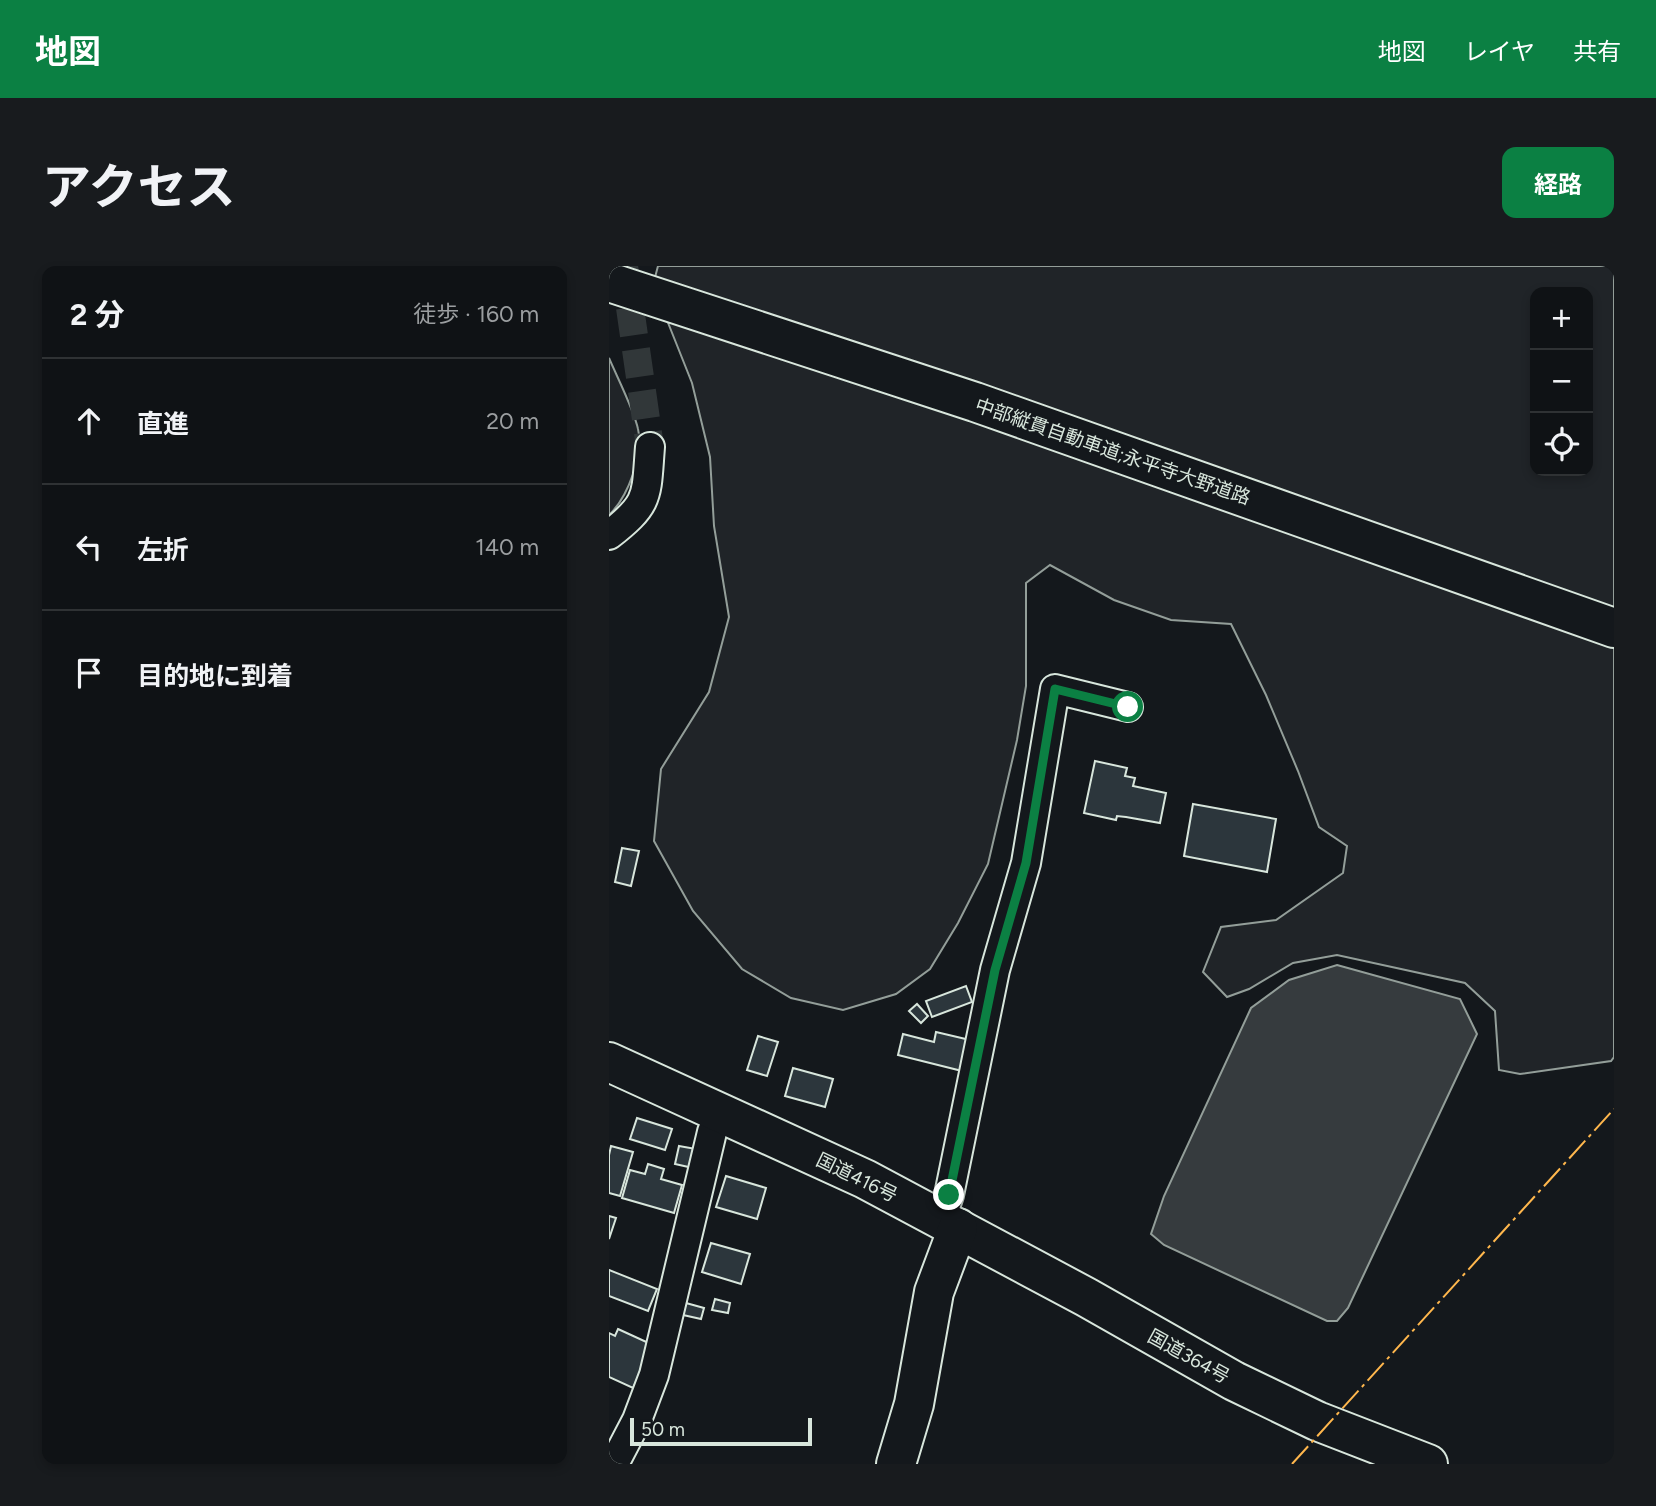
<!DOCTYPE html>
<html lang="ja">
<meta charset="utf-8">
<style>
body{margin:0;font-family:Figtree,"Noto Sans JP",sans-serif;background:#181b1e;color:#f1f3f6}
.controls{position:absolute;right:21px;top:21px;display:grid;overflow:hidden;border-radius:14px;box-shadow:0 4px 10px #0003}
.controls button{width:63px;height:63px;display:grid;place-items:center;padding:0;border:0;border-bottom:2px solid #2f3234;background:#0f1215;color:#f1f3f6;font:35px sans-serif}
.scale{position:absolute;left:21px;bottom:18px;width:182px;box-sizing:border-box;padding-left:7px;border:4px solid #d8e6dc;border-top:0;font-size:19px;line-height:24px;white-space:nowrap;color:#d8e6dc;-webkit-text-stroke:5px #14181c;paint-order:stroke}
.stop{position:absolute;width:21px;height:21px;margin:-16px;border:5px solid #0b8043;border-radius:50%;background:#fff}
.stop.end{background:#0b8043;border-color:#fff;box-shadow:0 2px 7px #0008}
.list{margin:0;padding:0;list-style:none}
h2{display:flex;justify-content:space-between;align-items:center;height:91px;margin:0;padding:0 28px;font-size:30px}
h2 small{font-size:23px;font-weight:400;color:#9b9ea0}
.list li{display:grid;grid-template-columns:46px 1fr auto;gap:21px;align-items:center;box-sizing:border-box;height:126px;padding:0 28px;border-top:2px solid #2f3234}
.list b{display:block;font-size:26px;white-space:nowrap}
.list em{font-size:23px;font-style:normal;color:#9b9ea0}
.icon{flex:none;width:38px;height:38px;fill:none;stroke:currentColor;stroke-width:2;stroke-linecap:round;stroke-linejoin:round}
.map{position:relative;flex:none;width:1005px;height:1198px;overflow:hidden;border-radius:14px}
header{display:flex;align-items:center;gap:42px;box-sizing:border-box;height:98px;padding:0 35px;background:#0b8043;color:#fff}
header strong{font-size:33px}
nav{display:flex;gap:38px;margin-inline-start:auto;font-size:24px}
.intro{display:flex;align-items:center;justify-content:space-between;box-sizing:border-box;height:168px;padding:0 42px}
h1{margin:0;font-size:49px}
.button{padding:18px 32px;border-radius:14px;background:#0b8043;color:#fff;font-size:24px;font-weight:700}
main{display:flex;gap:42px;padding:0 42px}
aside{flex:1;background:#0f1215;border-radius:14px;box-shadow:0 4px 10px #0003}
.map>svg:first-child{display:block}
</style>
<header>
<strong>地図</strong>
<nav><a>地図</a><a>レイヤ</a><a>共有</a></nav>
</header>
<div class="intro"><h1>アクセス</h1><a class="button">経路</a></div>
<main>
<aside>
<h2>2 分<small>徒歩 · 160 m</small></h2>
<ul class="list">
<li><svg class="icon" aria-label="ahead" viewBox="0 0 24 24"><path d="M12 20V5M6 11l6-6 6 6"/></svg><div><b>直進</b></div><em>20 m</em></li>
<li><svg class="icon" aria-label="left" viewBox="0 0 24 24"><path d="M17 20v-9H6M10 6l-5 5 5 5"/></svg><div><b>左折</b></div><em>140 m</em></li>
<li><svg class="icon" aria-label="arrive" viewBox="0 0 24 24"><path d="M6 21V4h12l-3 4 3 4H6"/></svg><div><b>目的地に到着</b></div></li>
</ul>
</aside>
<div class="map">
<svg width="1005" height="1198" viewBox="0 0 1005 1198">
<rect width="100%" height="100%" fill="#14181c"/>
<g fill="#202428" stroke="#939e99" stroke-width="2" fill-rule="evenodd">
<path d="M 49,0 L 1005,0 L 1005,791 L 1002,795 L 911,808 L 890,804 L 886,745 L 856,717 L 728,689 L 684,697 L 640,723 L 618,731 L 594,706 L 612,661 L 667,654 L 734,607 L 738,580 L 710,561 L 689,505 L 657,429 L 622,358 L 562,354 L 505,334 L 441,299 L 417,317 L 417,420 L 408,474 L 379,598 L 349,657 L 321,703 L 287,728 L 234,744 L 182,732 L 133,703 L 84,645 L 45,575 L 52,503 L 100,426 L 120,351 L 105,260 L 101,191 L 83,117 L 44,19 ZM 926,26 L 979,26 L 979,205 L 926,205 Z"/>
<path d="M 0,92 C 8,111 25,144 29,163 C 35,188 19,231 0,249 Z"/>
</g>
<path fill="#363b3e" stroke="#939e99" stroke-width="2" d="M 728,699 L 851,733 L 868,768 L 739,1042 L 728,1055 L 718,1055 L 555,979 L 542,968 L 555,930 L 642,742 L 680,714 Z"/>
<g fill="#2c363c" stroke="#d8e6dc" stroke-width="2">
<path d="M 486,495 L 518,502 L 516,510 L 526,512 L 524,520 L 557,527 L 551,557 L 517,551 L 508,550 L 507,554 L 475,547 Z"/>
<path d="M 584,538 L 667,553 L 658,606 L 575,590 Z"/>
<path d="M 13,582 L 30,585 L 22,620 L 6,616 Z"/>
<path d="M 357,720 L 363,736 L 323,751 L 317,735 Z"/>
<path d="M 308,738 L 319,750 L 312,757 L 300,745 Z"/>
<path d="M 327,766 L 361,774 L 353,805 L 289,789 L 294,768 L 325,776 Z"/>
<path d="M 149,770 L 169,776 L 158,810 L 138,804 Z"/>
<path d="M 184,802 L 224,813 L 216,841 L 176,830 Z"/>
<path d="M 28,852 L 63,863 L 56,884 L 21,873 Z"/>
<path d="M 2,880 L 24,886 L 11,930 L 0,927 L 0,889 Z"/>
<path d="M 70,880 L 87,883 L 84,902 L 66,898 Z"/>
<path d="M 39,898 L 55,903 L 52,913 L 73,919 L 65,947 L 13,932 L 21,904 L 36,908 Z"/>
<path d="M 117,910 L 157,922 L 148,953 L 107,941 Z"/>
<path d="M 0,950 L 7,952 L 0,973 Z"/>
<path d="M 102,977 L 141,988 L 132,1018 L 93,1006 Z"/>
<path d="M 0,1004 L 48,1023 L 39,1045 L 0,1030 Z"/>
<path d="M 106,1033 L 121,1037 L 119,1047 L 103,1044 Z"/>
<path d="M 77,1037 L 95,1042 L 92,1053 L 74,1049 Z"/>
<path d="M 9,1063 L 44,1079 L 24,1122 L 0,1111 L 0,1067 L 6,1070 Z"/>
</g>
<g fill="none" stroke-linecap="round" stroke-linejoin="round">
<path stroke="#313739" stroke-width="28" stroke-dasharray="28 14" stroke-linecap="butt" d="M 15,0 L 41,181"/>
<defs>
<g id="minor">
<path d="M 0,269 C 41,237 37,231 41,181"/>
<path d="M 332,953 L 340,929 L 386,704 L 417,597 L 446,423 L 519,441"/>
<path d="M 5,1198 L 28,1154 L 45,1109 L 103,866 L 111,846"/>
</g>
<g id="highway">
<path d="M 0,16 L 366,136 L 1005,362"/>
<path d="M 0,796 L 256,913 L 477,1031 L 625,1115 L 708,1155 L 819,1198"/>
<path d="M 287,1198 L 305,1138 L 325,1026 L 349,962"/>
</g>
</defs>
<use href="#minor" stroke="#d8e6dc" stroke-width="32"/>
<use href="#highway" stroke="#d8e6dc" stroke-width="42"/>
<use href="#minor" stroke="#14181c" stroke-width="28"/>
<use href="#highway" stroke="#14181c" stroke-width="38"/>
<path stroke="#ffb74d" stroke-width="2" stroke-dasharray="24 5 3.5 5" stroke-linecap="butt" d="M 683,1198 L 1005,843"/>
</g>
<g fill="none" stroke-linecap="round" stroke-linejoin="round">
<path stroke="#0b8043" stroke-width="9" d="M 340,929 L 386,704 L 417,597 L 446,423 L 519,441"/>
</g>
<g text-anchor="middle" stroke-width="5" stroke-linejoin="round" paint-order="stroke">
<g font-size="19" fill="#d8e6dc" stroke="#14181c">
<text transform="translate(504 185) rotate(19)" y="7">中部縦貫自動車道;永平寺大野道路</text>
<text transform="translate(248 911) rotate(26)" y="7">国道416号</text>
<text transform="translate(580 1090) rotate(29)" y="7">国道364号</text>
</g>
</g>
</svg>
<div class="controls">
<button>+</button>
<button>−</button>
<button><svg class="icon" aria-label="locate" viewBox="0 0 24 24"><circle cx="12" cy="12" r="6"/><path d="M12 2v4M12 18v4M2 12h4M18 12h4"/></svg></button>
</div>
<div class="scale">50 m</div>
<div class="stop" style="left:519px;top:441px"></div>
<div class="stop end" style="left:340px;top:929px"></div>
</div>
</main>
